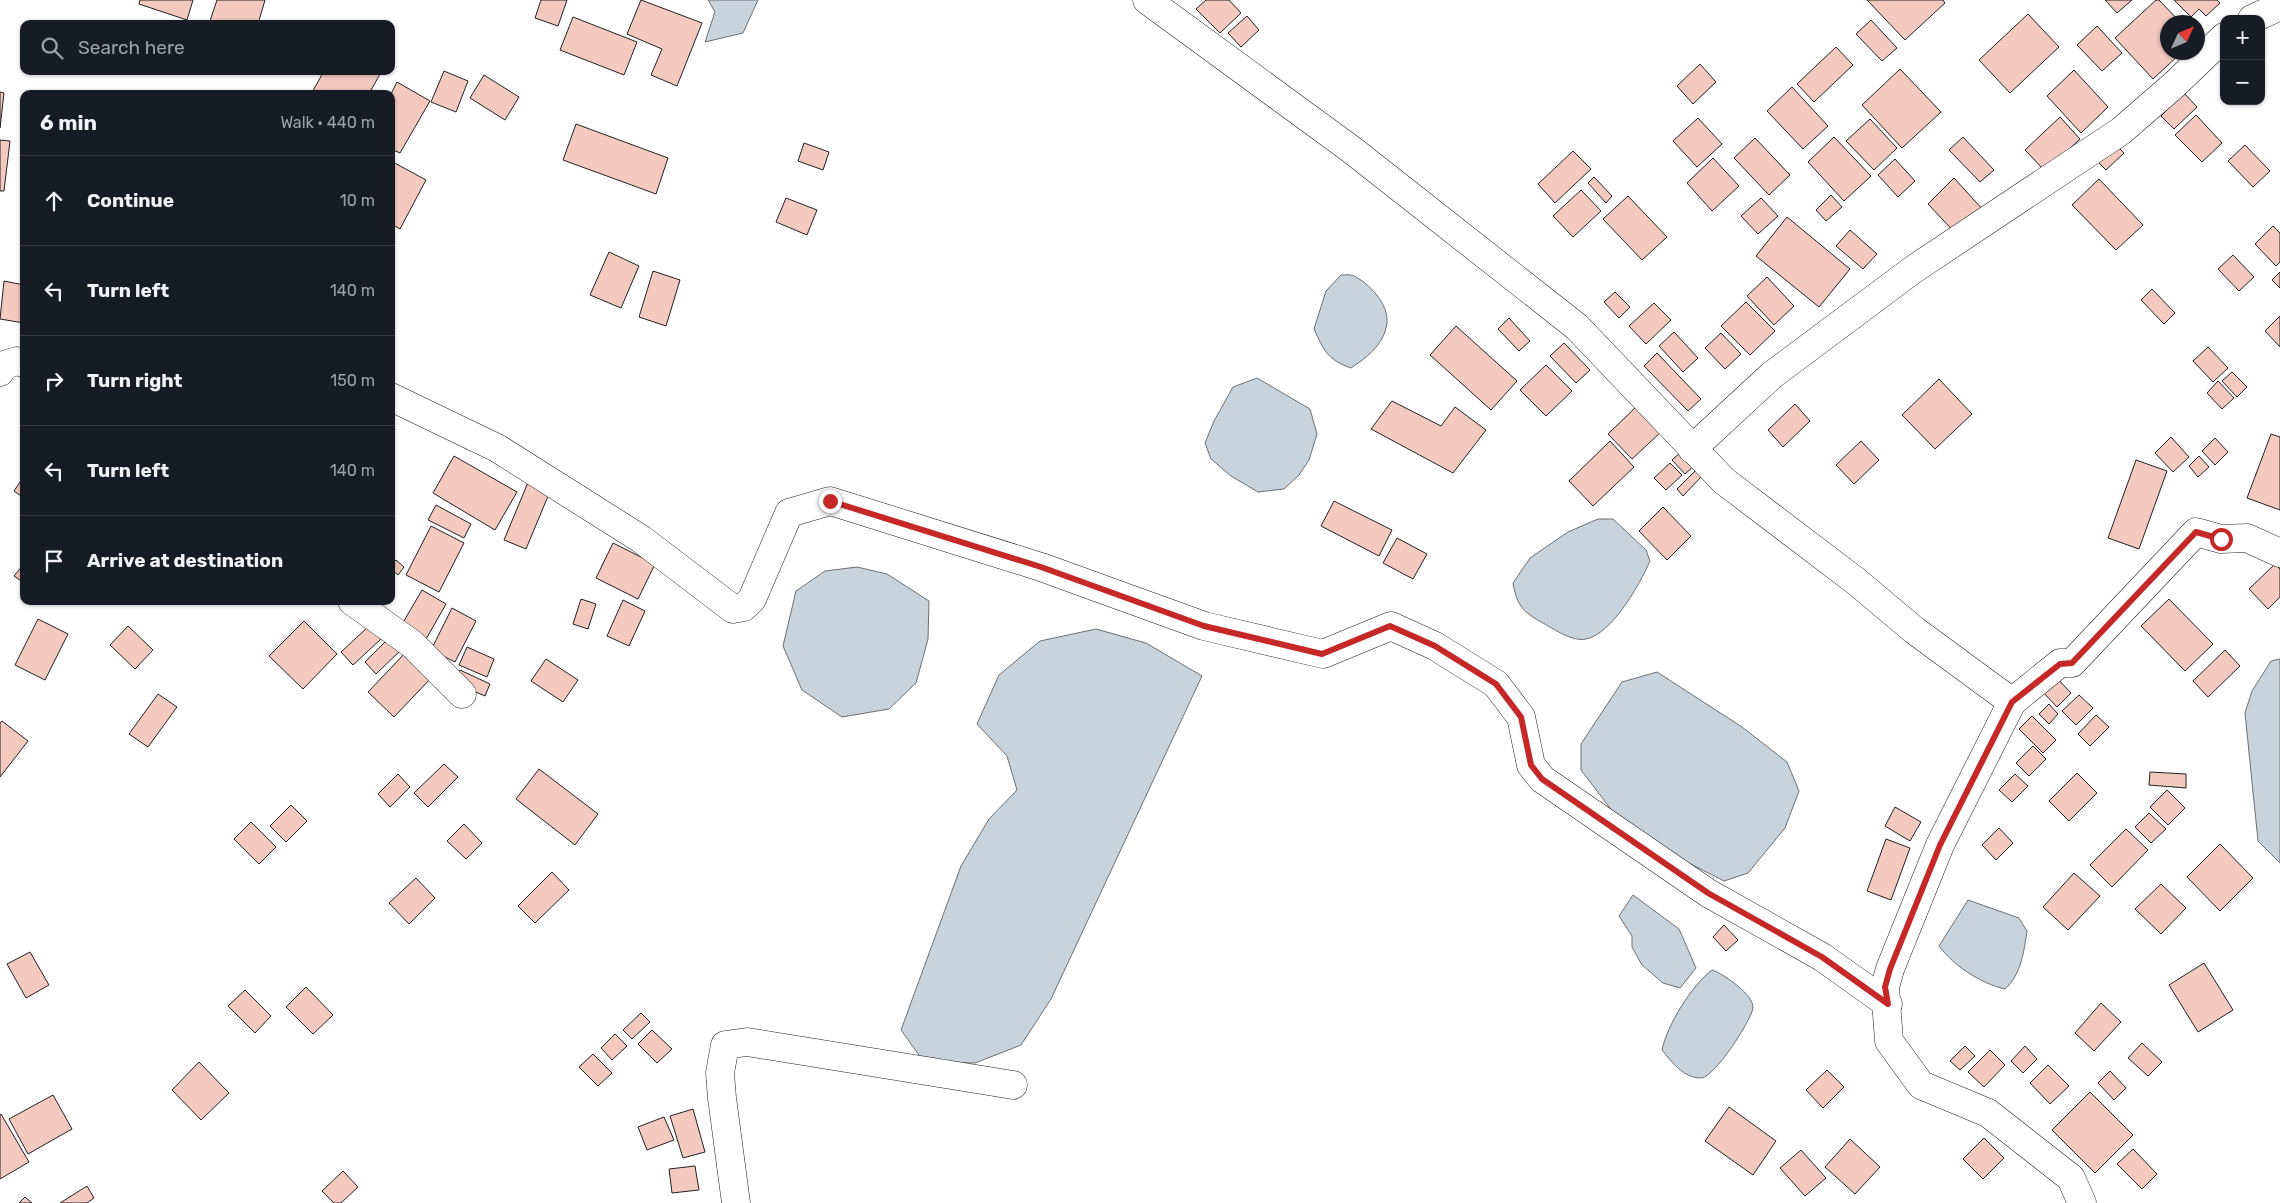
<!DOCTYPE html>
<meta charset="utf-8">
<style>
body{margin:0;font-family:Rubik,sans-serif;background:#20242c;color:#f1f3f6}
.controls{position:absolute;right:15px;top:15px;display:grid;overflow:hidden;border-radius:10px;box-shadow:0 1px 4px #0004}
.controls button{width:45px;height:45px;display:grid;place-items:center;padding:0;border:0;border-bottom:1px solid #363941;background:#171b24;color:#f1f3f6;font:25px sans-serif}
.compass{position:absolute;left:2160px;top:15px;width:45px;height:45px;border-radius:50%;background:#171b24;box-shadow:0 1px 4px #0004;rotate:46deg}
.stop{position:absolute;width:15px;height:15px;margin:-11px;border:4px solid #c62828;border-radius:50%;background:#fff}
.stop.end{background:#c62828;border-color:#fff;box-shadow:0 1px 5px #0008}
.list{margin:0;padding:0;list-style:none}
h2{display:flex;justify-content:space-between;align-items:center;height:65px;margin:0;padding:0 20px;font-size:21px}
h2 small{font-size:16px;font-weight:400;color:#9ea1a6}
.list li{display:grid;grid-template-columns:32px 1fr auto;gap:15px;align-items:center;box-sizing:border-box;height:90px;padding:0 20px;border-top:1px solid #363941}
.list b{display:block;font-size:19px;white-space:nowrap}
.list em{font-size:16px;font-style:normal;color:#9ea1a6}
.icon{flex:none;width:28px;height:28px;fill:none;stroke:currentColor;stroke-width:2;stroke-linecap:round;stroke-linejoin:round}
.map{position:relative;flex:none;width:2280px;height:1203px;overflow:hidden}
.search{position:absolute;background:#171b24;box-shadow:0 1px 4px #0004;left:20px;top:20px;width:375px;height:55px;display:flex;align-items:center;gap:12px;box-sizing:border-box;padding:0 18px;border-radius:10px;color:#9ea1a6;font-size:19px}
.panel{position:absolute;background:#171b24;box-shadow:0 1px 4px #0004;left:20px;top:90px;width:375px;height:515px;border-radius:10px}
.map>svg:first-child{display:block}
</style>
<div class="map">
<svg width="2280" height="1203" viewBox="0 0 2280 1203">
<rect width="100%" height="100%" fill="#fff"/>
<g fill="#c7d3dd" stroke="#6f6f6f">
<path d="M 708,0 L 758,0 L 743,33 L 705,42 L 715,12 Z"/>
<path d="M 1341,275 C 1345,275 1352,274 1356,277 C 1372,286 1392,308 1386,328 C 1382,346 1366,358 1351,368 C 1328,360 1324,351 1314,329 L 1326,291 Z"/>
<path d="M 1257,378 L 1310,409 L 1317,434 L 1309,460 L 1299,475 L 1284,489 L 1258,492 L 1231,476 L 1211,459 L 1205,443 L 1214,421 L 1233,387 Z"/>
<path d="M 1598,519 L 1613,519 L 1646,550 L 1650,561 C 1640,584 1612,634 1586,639 C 1573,642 1555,630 1543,623 C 1523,612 1517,606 1513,583 L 1530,558 L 1568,532 Z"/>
<path d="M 857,567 L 887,574 L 929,601 L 928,639 L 916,683 L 889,709 L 842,717 L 802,690 L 783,646 L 796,591 L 825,571 Z"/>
<path d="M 1096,629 L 1146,643 L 1202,676 L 1051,999 L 1021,1045 L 975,1063 L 924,1062 L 901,1030 L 961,866 L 989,819 L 1017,790 L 1007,756 L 977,724 L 999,675 L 1040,641 Z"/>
<path d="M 2280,659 L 2280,863 L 2258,841 L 2245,713 L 2252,691 L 2271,661 Z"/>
<path d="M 1657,672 L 1742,727 L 1787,762 L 1799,791 L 1785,828 L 1748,873 L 1724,881 L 1667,852 L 1613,812 L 1581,770 L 1581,744 L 1622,682 Z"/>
<path d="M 1633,895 L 1679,929 L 1696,968 L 1680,988 L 1663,983 L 1642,965 L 1632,947 L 1632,936 L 1619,916 Z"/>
<path d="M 1968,900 L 2019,918 L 2027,931 C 2024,951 2021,975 2005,989 C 1980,983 1954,966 1939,946 Z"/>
<path d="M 1712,970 C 1724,974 1754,995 1753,1008 C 1751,1021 1714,1078 1701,1078 C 1683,1078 1672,1062 1662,1050 C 1667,1025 1692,985 1712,970 Z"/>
</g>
<g fill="#f3c9c0" stroke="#222">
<path d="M 140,0 L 193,0 L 187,20 L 139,4 Z"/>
<path d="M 217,0 L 265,0 L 258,24 L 209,24 Z"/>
<path d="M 541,0 L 567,0 L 558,26 L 535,18 Z"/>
<path d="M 641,0 L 702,23 L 677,86 L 651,75 L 662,49 L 627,34 Z"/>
<path d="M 1206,0 L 1229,0 L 1241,13 L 1220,33 L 1196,9 Z"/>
<path d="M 1867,0 L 1943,0 L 1945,3 L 1905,40 Z"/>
<path d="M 2105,0 L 2132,0 L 2117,13 Z"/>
<path d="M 2156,0 L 2159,0 L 2180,22 L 2168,22 L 2168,52 L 2182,52 L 2153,79 L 2115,38 Z"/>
<path d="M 2174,0 L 2217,0 L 2220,3 L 2206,16 L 2199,9 L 2191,17 Z"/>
<path d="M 2028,14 L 2059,47 L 2010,93 L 1979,60 Z"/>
<path d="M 1247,16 L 1259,30 L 1241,47 L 1228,33 Z"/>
<path d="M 573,17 L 637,42 L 624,75 L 560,50 Z"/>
<path d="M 1871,20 L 1897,48 L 1882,61 L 1856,34 Z"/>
<path d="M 2097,26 L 2122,53 L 2102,71 L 2077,45 Z"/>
<path d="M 1836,47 L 1853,65 L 1814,102 L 1797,84 Z"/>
<path d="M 1700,64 L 1716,82 L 1693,104 L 1677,86 Z"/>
<path d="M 1900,69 L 1941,112 L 1902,148 L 1862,105 Z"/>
<path d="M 2074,70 L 2108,107 L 2081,133 L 2047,96 Z"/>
<path d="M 324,71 L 374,71 L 380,74 L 369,94 L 311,94 Z"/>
<path d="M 444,71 L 468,81 L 456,112 L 431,102 Z"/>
<path d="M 484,75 L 519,97 L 505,120 L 470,98 Z"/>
<path d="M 397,82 L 430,101 L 400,153 L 391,149 L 391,94 Z"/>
<path d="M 1792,87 L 1828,126 L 1803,149 L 1767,111 Z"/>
<path d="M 0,92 L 4,93 L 0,128 Z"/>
<path d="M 2184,93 L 2197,107 L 2174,129 L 2161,116 Z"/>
<path d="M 2196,115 L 2222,143 L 2202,162 L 2175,135 Z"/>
<path d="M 2060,117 L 2080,139 L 2045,171 L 2025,150 Z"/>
<path d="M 1698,118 L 1722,144 L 1697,167 L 1673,141 Z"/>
<path d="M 1870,119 L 1897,148 L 1874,170 L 1846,141 Z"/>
<path d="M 576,124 L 668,158 L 656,194 L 563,160 Z"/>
<path d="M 1834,137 L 1871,176 L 1844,201 L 1808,162 Z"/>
<path d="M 1963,137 L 1994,170 L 1980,182 L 1949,150 Z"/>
<path d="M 1755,138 L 1790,175 L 1769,195 L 1734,158 Z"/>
<path d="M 0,140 L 10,141 L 4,191 L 0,191 Z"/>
<path d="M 804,143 L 829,152 L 823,170 L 798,161 Z"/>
<path d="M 2114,143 L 2124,153 L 2106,170 L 2096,160 Z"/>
<path d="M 2245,145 L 2270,171 L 2253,187 L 2228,161 Z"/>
<path d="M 1573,151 L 1591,169 L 1555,203 L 1538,184 Z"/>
<path d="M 1713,158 L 1739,186 L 1712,211 L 1687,183 Z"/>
<path d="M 1895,159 L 1915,181 L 1898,197 L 1878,175 Z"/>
<path d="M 391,161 L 426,180 L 400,229 L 391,224 Z"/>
<path d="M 1594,177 L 1612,196 L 1606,203 L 1588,183 Z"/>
<path d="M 1954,178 L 1984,211 L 1958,236 L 1928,204 Z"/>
<path d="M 2099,179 L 2143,225 L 2116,250 L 2072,205 Z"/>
<path d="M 1581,190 L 1601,211 L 1573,237 L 1553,216 Z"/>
<path d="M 1831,195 L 1842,207 L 1826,221 L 1816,210 Z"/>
<path d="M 1628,196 L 1667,237 L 1642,260 L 1603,219 Z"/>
<path d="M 786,198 L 817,210 L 807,235 L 776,222 Z"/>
<path d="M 1761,198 L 1778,216 L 1758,234 L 1741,216 Z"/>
<path d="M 1787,217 L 1850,269 L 1819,307 L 1756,256 Z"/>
<path d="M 2273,226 L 2280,233 L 2280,262 L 2276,266 L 2255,244 Z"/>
<path d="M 1850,230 L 1877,254 L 1863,269 L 1836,246 Z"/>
<path d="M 609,252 L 639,266 L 621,308 L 590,295 Z"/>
<path d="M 2233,255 L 2254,277 L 2239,291 L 2218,269 Z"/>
<path d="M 653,271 L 680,280 L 666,326 L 639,317 Z"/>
<path d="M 2280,272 L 2280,288 L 2272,280 Z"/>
<path d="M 1767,277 L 1794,306 L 1774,325 L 1747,296 Z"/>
<path d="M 4,281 L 24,285 L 24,323 L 0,319 Z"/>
<path d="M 2152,289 L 2175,313 L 2164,324 L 2141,300 Z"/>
<path d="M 1615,292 L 1630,307 L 1619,318 L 1604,302 Z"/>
<path d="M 1746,302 L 1775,331 L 1750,355 L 1721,326 Z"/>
<path d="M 1654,303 L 1671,320 L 1646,344 L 1629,326 Z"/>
<path d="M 2280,316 L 2280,347 L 2265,331 Z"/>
<path d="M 1509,318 L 1530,341 L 1519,351 L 1498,329 Z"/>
<path d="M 1456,326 L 1517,381 L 1491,410 L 1430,355 Z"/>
<path d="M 1674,332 L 1698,358 L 1683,372 L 1659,346 Z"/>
<path d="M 1721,333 L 1741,354 L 1725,369 L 1705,348 Z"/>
<path d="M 1564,343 L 1590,370 L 1576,383 L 1550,356 Z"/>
<path d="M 2208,347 L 2228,368 L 2213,382 L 2193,361 Z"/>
<path d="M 1657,353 L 1701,399 L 1688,411 L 1644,366 Z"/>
<path d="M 1546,365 L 1572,391 L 1546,416 L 1520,390 Z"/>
<path d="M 2232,372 L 2247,387 L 2237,397 L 2222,381 Z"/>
<path d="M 1939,379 L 1972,414 L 1935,449 L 1902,415 Z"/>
<path d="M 2218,381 L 2234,398 L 2222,409 L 2207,393 Z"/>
<path d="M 1392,401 L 1441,426 L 1455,407 L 1486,430 L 1453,473 L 1371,429 Z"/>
<path d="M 1795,404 L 1810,421 L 1783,447 L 1768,430 Z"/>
<path d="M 1638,405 L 1662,431 L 1632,459 L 1608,434 Z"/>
<path d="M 2271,434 L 2280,437 L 2280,510 L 2247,498 Z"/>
<path d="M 2171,437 L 2189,457 L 2173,472 L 2155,453 Z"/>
<path d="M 2215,438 L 2228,452 L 2215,465 L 2202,451 Z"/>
<path d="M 1610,441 L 1634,467 L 1593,506 L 1569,481 Z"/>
<path d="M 1861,441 L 1879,460 L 1854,484 L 1836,465 Z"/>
<path d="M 1683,450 L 1696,464 L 1685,474 L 1672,460 Z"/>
<path d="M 454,456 L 517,492 L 495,530 L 433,493 Z"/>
<path d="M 2199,456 L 2209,467 L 2198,477 L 2189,466 Z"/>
<path d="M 2136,460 L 2167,471 L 2139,549 L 2108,538 Z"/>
<path d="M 1670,463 L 1682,475 L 1666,490 L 1654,478 Z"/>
<path d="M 1696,470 L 1702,476 L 1683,496 L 1677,489 Z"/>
<path d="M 24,476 L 24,498 L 14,491 Z"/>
<path d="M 529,480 L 551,489 L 526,549 L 504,540 Z"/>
<path d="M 1334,501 L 1392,530 L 1379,556 L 1321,526 Z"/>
<path d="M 436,505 L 471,524 L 464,538 L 428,520 Z"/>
<path d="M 1663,507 L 1691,536 L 1667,560 L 1639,531 Z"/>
<path d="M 431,526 L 464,543 L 439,592 L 406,575 Z"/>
<path d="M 1397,538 L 1427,554 L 1413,579 L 1383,563 Z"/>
<path d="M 613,543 L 655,564 L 638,599 L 596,578 Z"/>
<path d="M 396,560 L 404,567 L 398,575 L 391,569 L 391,565 Z"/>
<path d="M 24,564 L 24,583 L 14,576 Z"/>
<path d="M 2275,564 L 2280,569 L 2280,597 L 2268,609 L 2249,589 Z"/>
<path d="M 422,590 L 446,604 L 425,641 L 401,626 Z"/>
<path d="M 581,599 L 596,604 L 588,629 L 573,624 Z"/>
<path d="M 2169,599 L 2213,644 L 2185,671 L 2141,626 Z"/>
<path d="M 623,600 L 645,611 L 629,646 L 607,636 Z"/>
<path d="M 452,608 L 476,621 L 455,662 L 431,650 Z"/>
<path d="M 38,619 L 68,634 L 45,680 L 15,665 Z"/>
<path d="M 304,621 L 337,654 L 303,689 L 269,656 Z"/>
<path d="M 128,626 L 153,650 L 135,669 L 110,645 Z"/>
<path d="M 369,626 L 381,639 L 353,665 L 341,652 Z"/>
<path d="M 389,638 L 401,650 L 376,674 L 365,662 Z"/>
<path d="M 467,647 L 494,659 L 487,677 L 459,665 Z"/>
<path d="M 2225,650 L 2240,666 L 2208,697 L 2193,681 Z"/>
<path d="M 407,651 L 433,676 L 394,717 L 368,692 Z"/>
<path d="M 546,659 L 578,680 L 563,702 L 531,681 Z"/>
<path d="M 460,670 L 490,684 L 485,696 L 455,683 Z"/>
<path d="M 2055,676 L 2071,693 L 2057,707 L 2041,690 Z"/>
<path d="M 158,694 L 177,707 L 148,747 L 129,734 Z"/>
<path d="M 2079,695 L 2093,708 L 2076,725 L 2062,711 Z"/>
<path d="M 2049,704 L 2058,714 L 2049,724 L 2039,714 Z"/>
<path d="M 2096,715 L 2109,727 L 2090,746 L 2078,734 Z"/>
<path d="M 2032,716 L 2056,740 L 2043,753 L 2019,729 Z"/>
<path d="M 2,721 L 28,741 L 0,777 L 0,723 Z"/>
<path d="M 2033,746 L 2046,759 L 2029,776 L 2016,763 Z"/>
<path d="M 444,764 L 458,777 L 428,807 L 414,793 Z"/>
<path d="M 539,769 L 598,814 L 575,845 L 516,799 Z"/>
<path d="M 2150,772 L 2186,774 L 2186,788 L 2149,785 Z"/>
<path d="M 2077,773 L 2097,793 L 2069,821 L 2049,801 Z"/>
<path d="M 398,774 L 410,787 L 390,807 L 378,794 Z"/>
<path d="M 2015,774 L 2028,786 L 2012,802 L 1999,790 Z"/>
<path d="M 2167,790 L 2185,808 L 2168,825 L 2150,807 Z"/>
<path d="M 291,805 L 307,821 L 286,842 L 270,826 Z"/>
<path d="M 1895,807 L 1921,822 L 1910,841 L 1885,826 Z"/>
<path d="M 2149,813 L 2166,829 L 2151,843 L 2135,827 Z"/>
<path d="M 251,822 L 276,847 L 259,864 L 234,839 Z"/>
<path d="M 464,824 L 482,843 L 466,859 L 447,841 Z"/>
<path d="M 1999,828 L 2013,843 L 1996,860 L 1982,845 Z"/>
<path d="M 2126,829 L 2148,850 L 2112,887 L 2090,865 Z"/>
<path d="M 1886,839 L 1910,848 L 1891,900 L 1867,891 Z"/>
<path d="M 2220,844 L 2253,878 L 2220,911 L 2187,877 Z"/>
<path d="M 552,872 L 569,890 L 535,923 L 518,906 Z"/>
<path d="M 2074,873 L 2100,896 L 2068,930 L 2043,907 Z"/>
<path d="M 416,878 L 435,898 L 409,924 L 389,903 Z"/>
<path d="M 2161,884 L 2186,908 L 2161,934 L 2135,909 Z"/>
<path d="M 1724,925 L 1738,940 L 1726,951 L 1713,937 Z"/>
<path d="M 30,952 L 49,985 L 26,998 L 7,964 Z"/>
<path d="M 2204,963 L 2233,1010 L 2198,1032 L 2169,985 Z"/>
<path d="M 306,987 L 333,1015 L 313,1034 L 286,1007 Z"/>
<path d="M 245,990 L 271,1016 L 255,1033 L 228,1006 Z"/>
<path d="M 2101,1003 L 2121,1022 L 2094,1051 L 2075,1033 Z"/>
<path d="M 641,1013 L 650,1022 L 632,1039 L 623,1030 Z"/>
<path d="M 652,1030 L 672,1049 L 657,1063 L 638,1044 Z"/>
<path d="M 615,1034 L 627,1046 L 612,1060 L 601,1048 Z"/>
<path d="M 2142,1043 L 2162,1062 L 2148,1076 L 2128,1058 Z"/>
<path d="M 1965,1046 L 1975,1056 L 1960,1070 L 1950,1061 Z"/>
<path d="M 2025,1046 L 2037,1059 L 2023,1073 L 2011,1061 Z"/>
<path d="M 1990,1050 L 2005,1065 L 1984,1087 L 1968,1072 Z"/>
<path d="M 593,1054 L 612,1073 L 598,1086 L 579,1067 Z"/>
<path d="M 199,1062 L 229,1093 L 201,1120 L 172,1090 Z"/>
<path d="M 2048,1065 L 2069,1086 L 2050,1104 L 2030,1083 Z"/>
<path d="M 1827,1070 L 1844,1087 L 1823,1108 L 1806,1090 Z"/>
<path d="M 2110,1071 L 2126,1088 L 2114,1100 L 2098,1083 Z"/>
<path d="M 2090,1092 L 2133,1135 L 2095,1173 L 2052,1130 Z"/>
<path d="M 53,1095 L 72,1129 L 28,1154 L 9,1119 Z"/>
<path d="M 1729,1107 L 1776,1141 L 1753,1175 L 1705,1141 Z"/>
<path d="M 693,1109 L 705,1152 L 683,1158 L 670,1116 Z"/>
<path d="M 1,1114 L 29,1162 L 0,1179 L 0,1115 Z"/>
<path d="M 664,1117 L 674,1140 L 647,1150 L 638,1127 Z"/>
<path d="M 1984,1138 L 2004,1158 L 1983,1179 L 1963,1159 Z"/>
<path d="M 1850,1139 L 1880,1167 L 1855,1194 L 1825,1167 Z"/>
<path d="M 2133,1149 L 2157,1174 L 2142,1189 L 2117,1164 Z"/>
<path d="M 1801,1150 L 1826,1178 L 1805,1196 L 1780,1168 Z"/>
<path d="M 695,1166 L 699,1190 L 672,1193 L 669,1169 Z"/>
<path d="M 343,1171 L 358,1187 L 341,1203 L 334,1203 L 322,1191 Z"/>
<path d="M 87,1186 L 94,1198 L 87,1203 L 60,1203 Z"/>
<path d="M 25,1197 L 32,1203 L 19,1203 Z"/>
</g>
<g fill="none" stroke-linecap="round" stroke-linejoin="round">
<defs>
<g id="minor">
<path d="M 1147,0 L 1352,150 L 1577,327 L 1724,481 L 1857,582 L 1914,630 L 2012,702 L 2060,663 L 2072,663 L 2196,532 L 2221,539 L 2247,538 L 2280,553"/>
<path d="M 2252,19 L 2280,6"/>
<path d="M 0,372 L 4,365 L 17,361 L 24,363"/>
<path d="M 391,397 L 497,448 L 641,539 L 733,609 L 744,607 L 752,599 L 789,513 L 830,501 L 1041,567 L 1204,626 L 1323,654 L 1391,626 L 1435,646 L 1496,684 L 1521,717 L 1531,765 L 1542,779 L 1708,893 L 1822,957 L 1888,1004"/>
<path d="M 1692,449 L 1772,375 L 1914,269 L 2121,131 L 2174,85 L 2224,37"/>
<path d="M 352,601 L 412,644 L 462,694"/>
<path d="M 2012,702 L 1940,845 L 1890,969 L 1885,987 L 1889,1041 L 1921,1085 L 1988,1113 L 2071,1178 L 2082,1203"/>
<path d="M 736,1203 L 722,1098 L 720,1073 L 725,1045 L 747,1042 L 1013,1085"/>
</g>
</defs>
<use href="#minor" stroke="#222" stroke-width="29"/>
<use href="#minor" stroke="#fff" stroke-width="28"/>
</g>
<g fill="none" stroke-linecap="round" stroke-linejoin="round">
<path stroke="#c62828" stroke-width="6" d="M 830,501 L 1041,567 L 1204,626 L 1322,654 L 1390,626 L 1435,646 L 1496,684 L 1521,717 L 1531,765 L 1542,779 L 1708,893 L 1822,957 L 1888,1004 L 1885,987 L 1890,969 L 1940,845 L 2012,702 L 2060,664 L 2072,663 L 2196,532 L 2221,539"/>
</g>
</svg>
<div class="controls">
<button>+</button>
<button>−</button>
</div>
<svg class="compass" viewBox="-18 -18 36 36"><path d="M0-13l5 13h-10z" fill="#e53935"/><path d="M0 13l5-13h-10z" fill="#9ea1a6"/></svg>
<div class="stop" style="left:2221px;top:539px"></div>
<div class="stop end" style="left:830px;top:501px"></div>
<div class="search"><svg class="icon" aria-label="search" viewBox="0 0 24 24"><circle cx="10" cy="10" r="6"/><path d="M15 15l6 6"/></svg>Search here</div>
<section class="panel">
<h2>6 min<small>Walk · 440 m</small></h2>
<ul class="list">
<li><svg class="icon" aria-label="ahead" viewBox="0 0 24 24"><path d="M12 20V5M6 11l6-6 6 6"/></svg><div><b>Continue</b></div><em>10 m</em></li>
<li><svg class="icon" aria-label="left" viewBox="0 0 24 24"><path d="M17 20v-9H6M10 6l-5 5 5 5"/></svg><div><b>Turn left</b></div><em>140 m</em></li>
<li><svg class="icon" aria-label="right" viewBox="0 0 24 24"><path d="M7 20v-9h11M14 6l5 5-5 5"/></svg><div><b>Turn right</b></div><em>150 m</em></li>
<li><svg class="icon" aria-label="left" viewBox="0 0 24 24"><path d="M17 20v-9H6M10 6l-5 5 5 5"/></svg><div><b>Turn left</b></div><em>140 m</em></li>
<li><svg class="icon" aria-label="arrive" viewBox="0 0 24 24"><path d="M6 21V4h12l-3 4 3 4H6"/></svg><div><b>Arrive at destination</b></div></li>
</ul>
</section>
</div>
